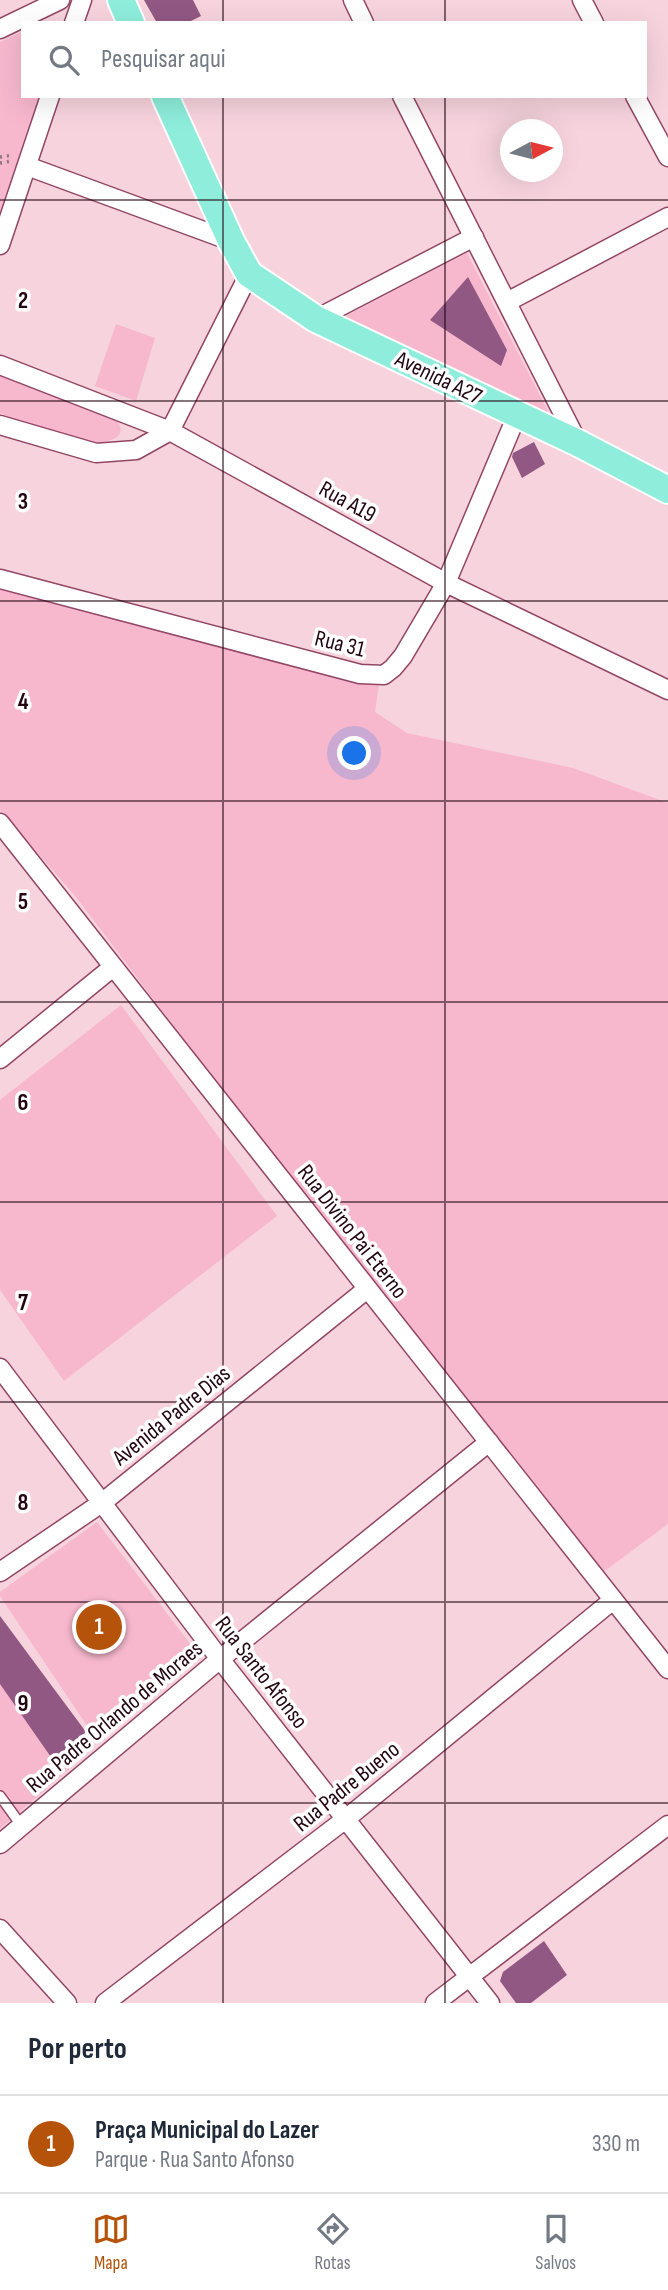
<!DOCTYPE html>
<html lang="pt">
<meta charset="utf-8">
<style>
body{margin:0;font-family:"Sofia Sans Condensed",sans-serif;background:#f2f2f3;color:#1f2937}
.compass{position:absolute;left:500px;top:119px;width:63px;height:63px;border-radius:50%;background:#fff;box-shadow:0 7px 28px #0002;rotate:83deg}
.you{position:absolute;left:355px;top:754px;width:24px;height:24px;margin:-18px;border:5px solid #fff;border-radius:50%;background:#1a73e8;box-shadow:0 0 0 10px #1a73e833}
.badge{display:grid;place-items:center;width:46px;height:46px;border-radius:50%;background:#b45309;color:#fff;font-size:23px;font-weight:700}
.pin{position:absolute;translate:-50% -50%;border:4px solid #fff;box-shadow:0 2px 7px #0006}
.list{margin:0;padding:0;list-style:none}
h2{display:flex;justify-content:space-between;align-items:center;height:91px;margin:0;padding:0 28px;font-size:30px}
h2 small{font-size:23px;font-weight:400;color:#747a83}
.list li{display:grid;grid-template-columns:46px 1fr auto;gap:21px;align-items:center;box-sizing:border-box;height:98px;padding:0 28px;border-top:2px solid #e0e1e3}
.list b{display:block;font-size:26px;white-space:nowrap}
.list p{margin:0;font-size:23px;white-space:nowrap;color:#747a83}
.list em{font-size:23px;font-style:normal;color:#747a83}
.icon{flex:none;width:38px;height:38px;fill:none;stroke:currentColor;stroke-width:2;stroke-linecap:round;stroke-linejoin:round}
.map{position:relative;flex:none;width:668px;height:2003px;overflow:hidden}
.search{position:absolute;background:#fff;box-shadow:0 7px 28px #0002;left:21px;right:21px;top:21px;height:77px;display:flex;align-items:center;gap:18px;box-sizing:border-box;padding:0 24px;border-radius:0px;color:#747a83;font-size:26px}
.sheet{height:189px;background:#fff}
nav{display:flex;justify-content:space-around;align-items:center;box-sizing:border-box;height:98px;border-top:2px solid #e0e1e3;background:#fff;font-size:19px;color:#747a83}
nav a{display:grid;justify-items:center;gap:4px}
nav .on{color:#b45309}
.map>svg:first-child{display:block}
</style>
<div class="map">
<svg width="668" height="2003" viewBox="0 0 668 2003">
<rect width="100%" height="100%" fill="#f7d3de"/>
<g fill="#f7b8ce">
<path d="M 23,31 L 23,96 L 39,96 L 0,212 L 0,42 Z"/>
<path d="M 467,253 L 548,411 L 547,416 L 340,319 Z"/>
<path d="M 116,324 L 155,338 L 136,401 L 95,386 Z"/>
<path d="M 0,374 L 110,413 C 143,444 91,445 71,442 C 49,438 21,422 0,413 Z"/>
<path d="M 0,588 L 379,684 L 375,712 L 407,733 L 573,768 L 668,803 L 668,1524 L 602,1573 L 370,1286 L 76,897 L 0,810 Z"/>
<path d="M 121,1005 L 277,1216 L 64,1381 L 0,1290 L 0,1100 Z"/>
<path d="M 97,1522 L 201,1658 L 96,1739 L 0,1596 L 0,1592 Z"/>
<path d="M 0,1673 L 69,1769 L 0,1829 Z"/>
</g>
<g fill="#915884">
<path d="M 144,0 L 193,0 L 201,16 L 187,23 L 157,23 Z"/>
<path d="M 468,277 L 507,350 L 501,366 L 430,320 Z"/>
<path d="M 534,442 L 545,464 L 522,478 L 512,457 L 513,453 Z"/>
<path d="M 0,1616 L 86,1732 L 53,1760 L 0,1684 Z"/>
<path d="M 544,1941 L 567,1975 L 531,2003 L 516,2003 L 500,1981 L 503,1972 Z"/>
</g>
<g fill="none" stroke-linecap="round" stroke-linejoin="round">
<defs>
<path id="lane" d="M 0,1796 L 21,1825"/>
<g id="street">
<path d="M 353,0 L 364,23"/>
<path d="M 582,0 L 594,23"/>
<path d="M 74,23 L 82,0"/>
<path d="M 0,29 L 60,0"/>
<path d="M 402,96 L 578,443"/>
<path d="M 635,96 L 668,157"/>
<path d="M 27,166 L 231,241"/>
<path d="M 0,245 L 50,96"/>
<path d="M 507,302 L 668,217"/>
<path d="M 316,319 L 474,237"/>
<path d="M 0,365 L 170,431 L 446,583 L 668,690"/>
<path d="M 0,425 L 96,453 L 136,450 L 170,431 L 249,274"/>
<path d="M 0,579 L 360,674 L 384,675 L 393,668 L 403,656 L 446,583 L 517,415"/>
<path d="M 0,823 L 668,1669"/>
<path d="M 0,1059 L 113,967"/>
<path d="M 0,1368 L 220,1659 L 490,2003"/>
<path d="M 0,1572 L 103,1502 L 367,1289"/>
<path d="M 0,1844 L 220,1659 L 489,1442"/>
<path d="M 0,1929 L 67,2003"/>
<path d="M 105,2003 L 347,1818 L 613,1600"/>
<path d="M 435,2003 L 668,1825"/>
</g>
<g id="primary">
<path d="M 121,0 L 131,23"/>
<path d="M 165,96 L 231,241 L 249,274 L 316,319 L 578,443 L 668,490"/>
</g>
</defs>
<use href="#lane" stroke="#924664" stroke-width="12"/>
<use href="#street" stroke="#924664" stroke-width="21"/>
<use href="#primary" stroke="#fff" stroke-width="30"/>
<g stroke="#94747f" stroke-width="3.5" stroke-dasharray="2 5" stroke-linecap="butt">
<path d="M 0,157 L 13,155"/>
<path d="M 0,163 L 12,161"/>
</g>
<use href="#lane" stroke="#fff" stroke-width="9"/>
<use href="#street" stroke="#fff" stroke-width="18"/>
<use href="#primary" stroke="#8eeedb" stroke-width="26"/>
</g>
<path fill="none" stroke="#210511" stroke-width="2" stroke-opacity="0.55" d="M 223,0 L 223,23M 445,0 L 445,23M 223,96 L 223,2003M 445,96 L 445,2003M 0,200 L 668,200M 0,401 L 668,401M 0,601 L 668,601M 0,801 L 668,801M 0,1002 L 668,1002M 0,1202 L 668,1202M 0,1402 L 668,1402M 0,1602 L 668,1602M 0,1803 L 668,1803"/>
<g text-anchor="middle" stroke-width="7" stroke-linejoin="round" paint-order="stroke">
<g font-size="23" fill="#210511" stroke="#fff">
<text transform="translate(439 377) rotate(26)" y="8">Avenida A27</text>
<text transform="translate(348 501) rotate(29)" y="8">Rua A19</text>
<text transform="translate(340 643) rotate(14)" y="8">Rua 31</text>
<text transform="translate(353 1231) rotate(52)" y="8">Rua Divino Pai Eterno</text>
<text transform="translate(171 1415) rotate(-39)" y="8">Avenida Padre Dias</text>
<text transform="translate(262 1672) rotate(52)" y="8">Rua Santo Afonso</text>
<text transform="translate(114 1716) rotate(-40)" y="8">Rua Padre Orlando de Moraes</text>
<text transform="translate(346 1786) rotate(-39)" y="8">Rua Padre Bueno</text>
</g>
</g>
<g font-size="23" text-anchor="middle" font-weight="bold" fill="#210511" stroke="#fff" stroke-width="7" stroke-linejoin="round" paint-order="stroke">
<text x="23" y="308">2</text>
<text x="23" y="509">3</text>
<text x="23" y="709">4</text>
<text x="23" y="909">5</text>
<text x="23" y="1110">6</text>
<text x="23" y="1310">7</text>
<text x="23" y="1510">8</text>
<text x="23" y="1711">9</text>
</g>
</svg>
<svg class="compass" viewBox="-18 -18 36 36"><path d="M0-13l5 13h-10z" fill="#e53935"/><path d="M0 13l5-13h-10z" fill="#747a83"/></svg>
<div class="you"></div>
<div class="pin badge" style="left:99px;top:1627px">1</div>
<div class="search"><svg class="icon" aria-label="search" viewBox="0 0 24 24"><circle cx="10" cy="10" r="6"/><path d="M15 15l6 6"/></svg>Pesquisar aqui</div>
</div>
<section class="sheet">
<h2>Por perto<small></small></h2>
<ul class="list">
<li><span class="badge">1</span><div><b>Praça Municipal do Lazer</b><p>Parque · Rua Santo Afonso</p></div><em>330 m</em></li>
</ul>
</section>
<nav>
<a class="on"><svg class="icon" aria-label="map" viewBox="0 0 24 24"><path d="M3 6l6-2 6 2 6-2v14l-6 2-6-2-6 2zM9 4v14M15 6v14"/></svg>Mapa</a>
<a><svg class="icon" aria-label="directions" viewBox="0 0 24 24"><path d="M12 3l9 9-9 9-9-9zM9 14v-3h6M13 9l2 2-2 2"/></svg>Rotas</a>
<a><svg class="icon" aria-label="saved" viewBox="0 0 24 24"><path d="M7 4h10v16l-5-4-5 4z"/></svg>Salvos</a>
</nav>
